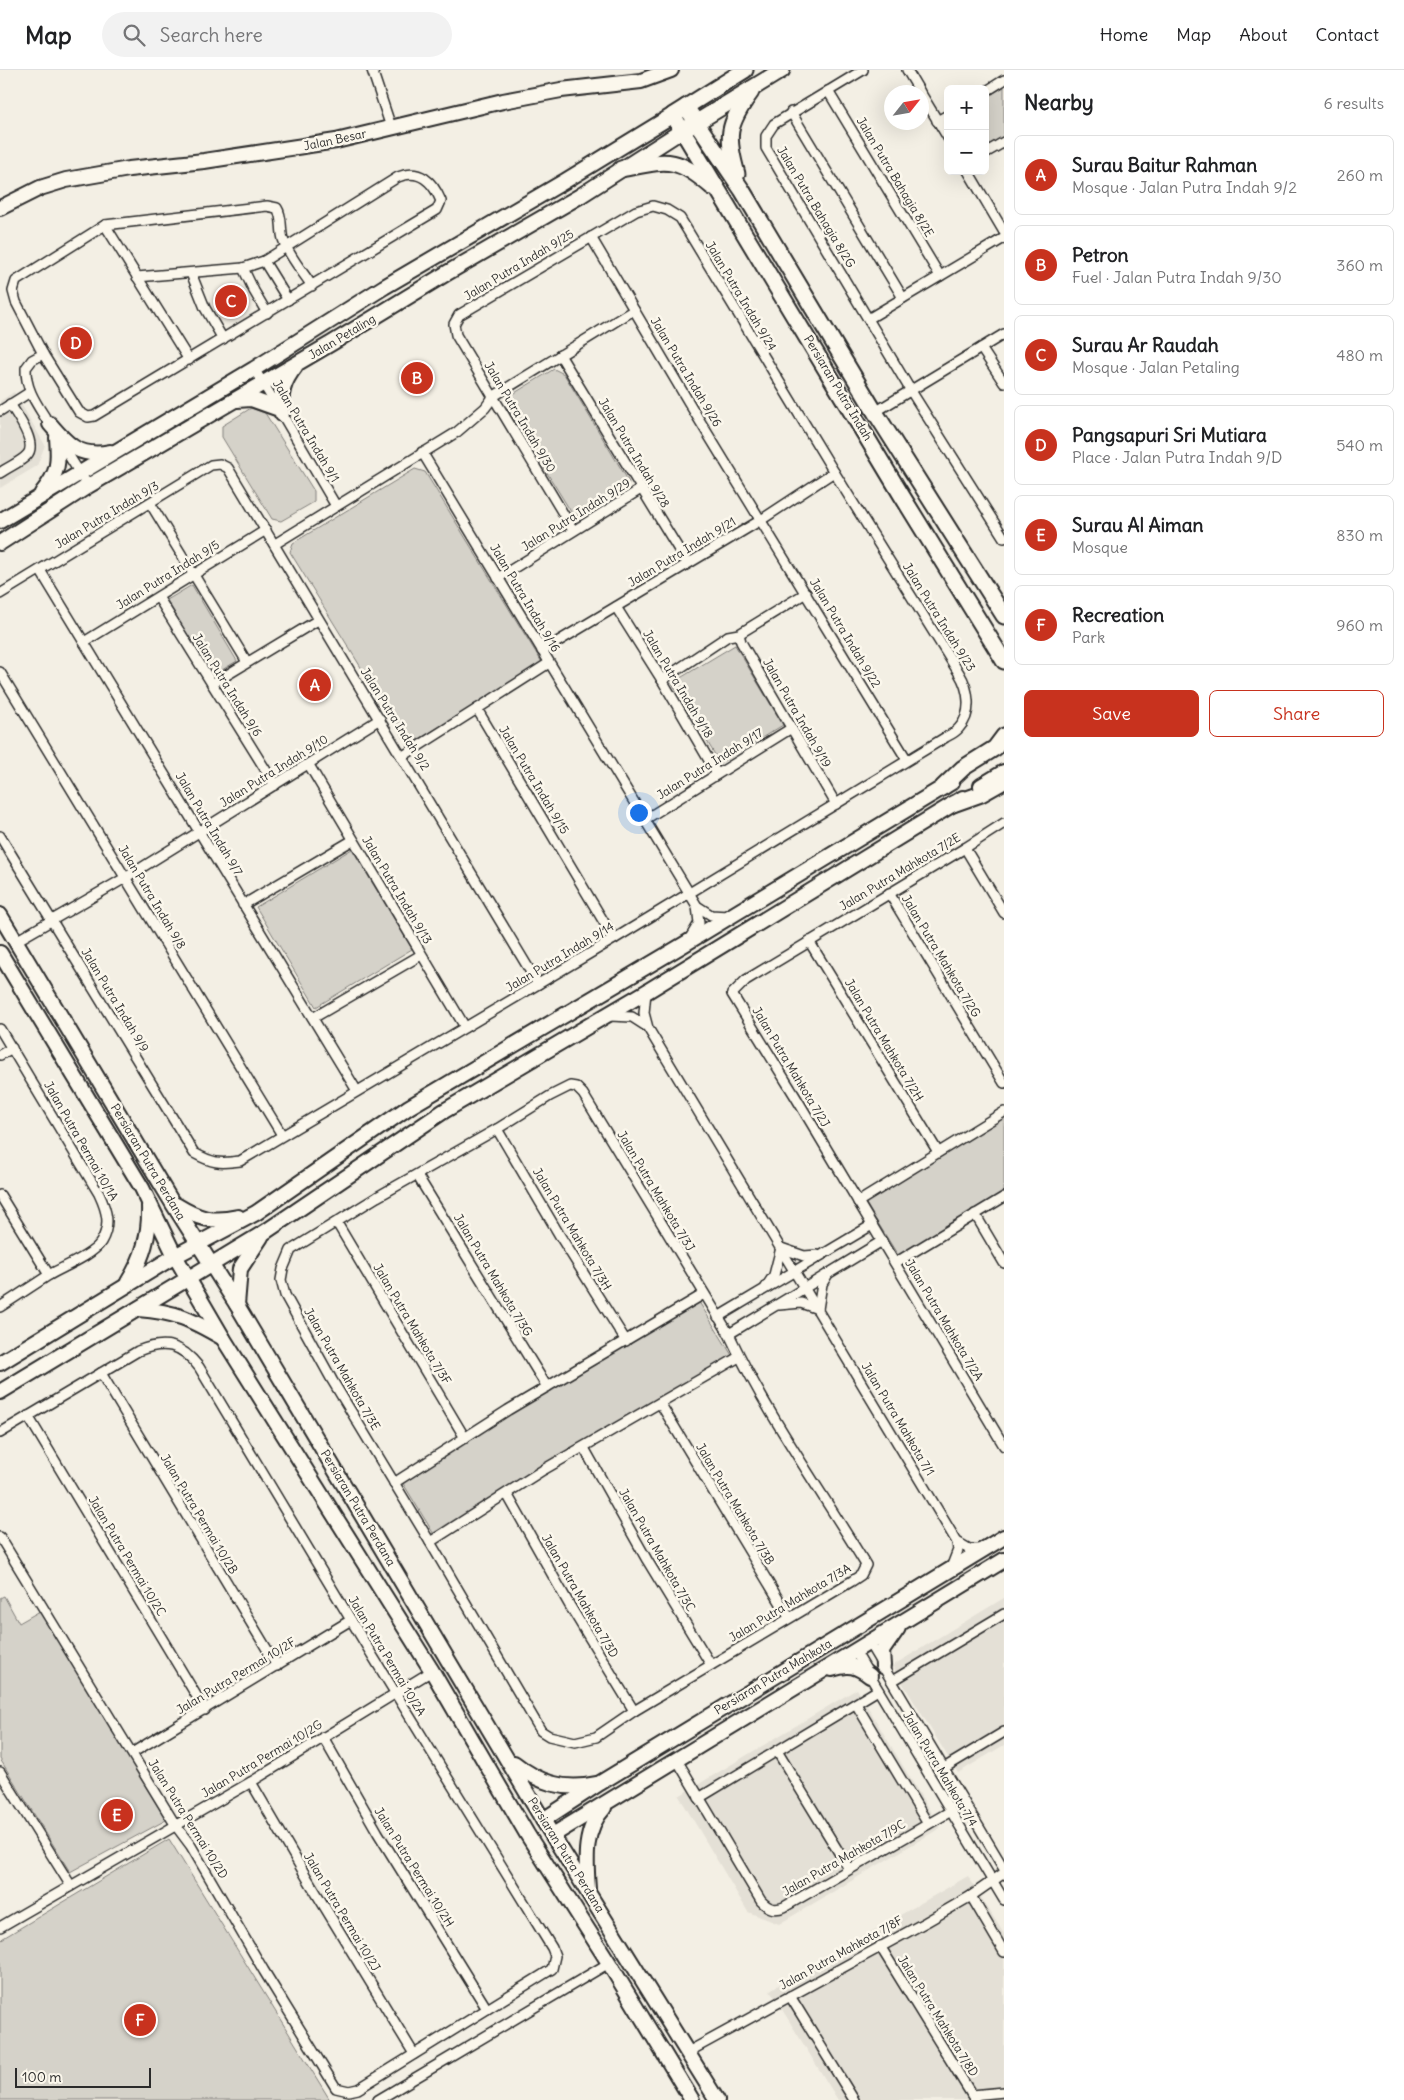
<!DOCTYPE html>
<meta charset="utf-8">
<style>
body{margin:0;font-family:Delius,sans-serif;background:#f2f2f2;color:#202124}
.controls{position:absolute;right:15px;top:15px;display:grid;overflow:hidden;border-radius:8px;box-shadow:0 5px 20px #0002}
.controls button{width:45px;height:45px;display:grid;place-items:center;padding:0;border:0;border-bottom:1px solid #e0e0e0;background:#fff;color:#202124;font:25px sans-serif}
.compass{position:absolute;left:884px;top:15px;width:45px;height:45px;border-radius:50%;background:#fff;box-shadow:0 5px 20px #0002;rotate:59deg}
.scale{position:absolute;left:15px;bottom:12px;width:136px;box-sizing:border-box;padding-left:5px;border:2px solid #2b2b2b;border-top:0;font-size:14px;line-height:18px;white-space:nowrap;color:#2b2b2b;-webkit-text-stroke:4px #fbf7ec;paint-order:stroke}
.you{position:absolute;left:638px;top:742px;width:18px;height:18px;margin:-12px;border:4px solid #fff;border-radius:50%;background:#1a73e8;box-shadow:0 0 0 8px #1a73e833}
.badge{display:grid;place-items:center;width:32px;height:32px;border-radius:50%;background:#c8321e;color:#fff;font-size:16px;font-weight:700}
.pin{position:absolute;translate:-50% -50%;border:2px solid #fff;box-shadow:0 1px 5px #0006}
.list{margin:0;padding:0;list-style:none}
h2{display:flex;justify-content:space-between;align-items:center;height:65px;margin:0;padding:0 20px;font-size:21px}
h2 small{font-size:16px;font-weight:400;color:#757577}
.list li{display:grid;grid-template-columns:32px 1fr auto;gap:15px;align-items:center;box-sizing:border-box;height:80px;margin:0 10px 10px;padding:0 10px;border:1px solid #e0e0e0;border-radius:8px}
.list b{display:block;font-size:19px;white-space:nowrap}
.list p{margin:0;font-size:16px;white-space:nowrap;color:#757577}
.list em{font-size:16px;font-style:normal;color:#757577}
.actions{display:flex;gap:10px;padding:15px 20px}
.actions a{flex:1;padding:11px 0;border:1px solid #c8321e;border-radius:8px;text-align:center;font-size:18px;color:#c8321e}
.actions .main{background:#c8321e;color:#fff}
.icon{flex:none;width:28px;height:28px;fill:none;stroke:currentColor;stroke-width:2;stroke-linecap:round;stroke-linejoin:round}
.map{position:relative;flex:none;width:1004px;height:2030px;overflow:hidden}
header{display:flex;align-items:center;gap:30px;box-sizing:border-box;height:70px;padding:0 25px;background:#fff;border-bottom:1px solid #e0e0e0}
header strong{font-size:24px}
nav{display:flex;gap:28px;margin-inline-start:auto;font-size:18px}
.search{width:350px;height:45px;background:#f2f2f2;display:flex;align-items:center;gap:12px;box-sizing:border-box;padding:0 18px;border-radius:28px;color:#757577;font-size:19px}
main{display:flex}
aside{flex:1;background:#fff}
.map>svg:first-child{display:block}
</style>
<header>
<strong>Map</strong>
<div class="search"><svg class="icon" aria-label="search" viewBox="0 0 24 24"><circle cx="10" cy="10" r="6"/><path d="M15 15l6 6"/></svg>Search here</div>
<nav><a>Home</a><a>Map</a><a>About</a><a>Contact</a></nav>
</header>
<main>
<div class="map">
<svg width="1004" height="2030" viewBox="0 0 1004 2030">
<rect width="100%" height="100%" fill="#f3efe4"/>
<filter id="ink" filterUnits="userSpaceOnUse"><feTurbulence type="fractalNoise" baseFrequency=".02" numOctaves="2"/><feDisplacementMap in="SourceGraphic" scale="10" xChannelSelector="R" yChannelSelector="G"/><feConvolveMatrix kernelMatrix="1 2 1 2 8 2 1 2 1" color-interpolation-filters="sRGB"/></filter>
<g filter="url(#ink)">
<g fill="#e4e0d6">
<path d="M 14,322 L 45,375 L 37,396 L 0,418 L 0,331 Z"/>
<path d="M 1004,1528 L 1004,1675 L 958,1703 L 892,1596 Z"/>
<path d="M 857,1619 L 940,1758 L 779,1854 L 748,1842 L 679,1726 Z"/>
<path d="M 968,1806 L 1004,1864 L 1004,2030 L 838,2030 L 770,1920 Z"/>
</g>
<g fill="#d5d2c9" stroke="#807e7a">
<path d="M 1004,17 L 1004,68 L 985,80 L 985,28 Z"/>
<path d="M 554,299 L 564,304 L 629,412 L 624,423 L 580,447 L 573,445 L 507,338 L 508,329 L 513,324 Z"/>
<path d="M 251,338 L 265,343 L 314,421 L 314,432 L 281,451 L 272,449 L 222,367 L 222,356 Z"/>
<path d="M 415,399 L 425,402 L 543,594 L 414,672 L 405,669 L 290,482 L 293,473 Z"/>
<path d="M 192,515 L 237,591 L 212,606 L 167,530 Z"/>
<path d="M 735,575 L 783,655 L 720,693 L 672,613 Z"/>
<path d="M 352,779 L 412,879 L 316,937 L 256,837 Z"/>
<path d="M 1004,1046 L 1004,1124 L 899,1187 L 865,1132 Z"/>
<path d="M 699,1232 L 733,1287 L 581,1373 L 435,1466 L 401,1410 L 546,1318 L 629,1273 Z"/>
<path d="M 4,1526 L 19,1553 L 40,1541 L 166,1750 L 70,1802 L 0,1689 L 0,1528 Z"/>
<path d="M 169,1769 L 330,2030 L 0,2030 L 0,1870 Z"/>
</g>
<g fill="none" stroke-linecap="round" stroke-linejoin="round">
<defs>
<g id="street">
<path d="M 372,0 L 391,57"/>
<path d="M 863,0 L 774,54 L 766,66 L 766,78 L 911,321 L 1004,468"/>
<path d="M 907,0 L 920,22"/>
<path d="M 828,21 L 940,206"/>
<path d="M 985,22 L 1004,10"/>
<path d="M 922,25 L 948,68"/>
<path d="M 791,42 L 903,228"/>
<path d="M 937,51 L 948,45"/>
<path d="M 985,83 L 1004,72"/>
<path d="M 968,101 L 1004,162"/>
<path d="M 105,155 L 189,290"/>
<path d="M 591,167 L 695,343 L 907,690"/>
<path d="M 264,191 L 288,230"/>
<path d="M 243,198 L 254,221 L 267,243"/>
<path d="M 191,203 L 205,238 L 223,269"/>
<path d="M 137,207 L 243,198 L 264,191 L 398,107 C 420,98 433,112 441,131 L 437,140 L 94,346 L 88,347 L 79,342 L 43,284 L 16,232 L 13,221 L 16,211 L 105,155 L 267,136 L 277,138 C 283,147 280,159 283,169 C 288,185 303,202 312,216"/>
<path d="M 868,249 L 1004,168"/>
<path d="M 981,278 L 1004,313"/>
<path d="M 43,284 L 32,290 L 26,298 C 25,322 41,339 52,359"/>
<path d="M 560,285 L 687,493"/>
<path d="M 254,299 L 279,339 L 336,436"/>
<path d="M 0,341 L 30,322"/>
<path d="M 875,342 L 1004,264"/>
<path d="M 59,370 L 88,416"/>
<path d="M 422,382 L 697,836 L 711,845 L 728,846"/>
<path d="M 0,403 C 8,397 21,392 27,385 C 38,374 17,345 10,334"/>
<path d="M 150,433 L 247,592"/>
<path d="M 275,474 L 457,362 L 485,338 L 494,326 L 634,240"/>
<path d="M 40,500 L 357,1021"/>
<path d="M 498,508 L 641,419"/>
<path d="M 0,524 L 211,395 L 220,394 L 228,398 C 332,570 436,742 538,914"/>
<path d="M 158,527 L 275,715"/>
<path d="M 616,537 L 662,610 L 717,704"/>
<path d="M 739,564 L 741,572 L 836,734"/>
<path d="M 84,572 L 266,460"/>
<path d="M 542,581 L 761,450 L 834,402"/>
<path d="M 0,602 L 282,1065"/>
<path d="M 662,610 L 728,566 L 739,564 L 806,523"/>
<path d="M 212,614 L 318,550"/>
<path d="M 477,639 L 549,593"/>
<path d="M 403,686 L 477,639 L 614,869"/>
<path d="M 309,695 L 465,957"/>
<path d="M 644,750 L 790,659"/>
<path d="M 1004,753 L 965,778 L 746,910 L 732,924 L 795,1026 L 1004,1376"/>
<path d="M 0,766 L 194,1083 C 212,1093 219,1094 240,1091 L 614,869 L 946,667 C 950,665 956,662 959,658 C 973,643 969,619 959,603 L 834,402 L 680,148 L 667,140 L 653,136 L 636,141 L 459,245 L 454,254 L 456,265 L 573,460"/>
<path d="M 965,778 L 1004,843"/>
<path d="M 889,823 L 1004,1013"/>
<path d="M 243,835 L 353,770"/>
<path d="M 690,868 L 699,853 L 697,836"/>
<path d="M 16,871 L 125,808 L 380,649"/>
<path d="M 809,871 L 938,1082"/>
<path d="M 646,922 L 644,943 L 648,958 L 957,1472 L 969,1479 L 980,1479"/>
<path d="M 610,946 L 632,947 L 646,956"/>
<path d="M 313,948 L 421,885"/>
<path d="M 0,959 L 99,1124 C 107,1141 111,1155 101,1172 C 93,1185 63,1197 49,1205 C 32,1216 16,1227 0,1237"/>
<path d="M 0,985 L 12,978"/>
<path d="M 570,1016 L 576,1017 L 583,1024 L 729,1264 C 767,1345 820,1419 866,1495 L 861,1505 L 852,1511 L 634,1641 L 596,1667 L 575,1672 L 549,1666 L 541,1661 L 430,1472 L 332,1310 L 285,1225 L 281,1210 L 283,1199 L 291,1180 L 377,1127 L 497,1059 L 550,1026 Z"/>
<path d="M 497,1059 L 560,1166 L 626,1271"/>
<path d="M 417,1105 L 547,1317"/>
<path d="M 0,1125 L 49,1205"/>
<path d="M 858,1132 L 1004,1042"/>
<path d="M 975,1144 L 1004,1193"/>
<path d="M 337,1153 L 465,1368"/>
<path d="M 781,1178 L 804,1186 L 817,1185"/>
<path d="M 895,1193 L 1004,1127"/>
<path d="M 766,1217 L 774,1205 L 781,1178"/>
<path d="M 779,1235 L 801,1233 L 818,1239"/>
<path d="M 818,1239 L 822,1214 L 828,1204"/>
<path d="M 718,1247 L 872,1155"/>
<path d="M 729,1264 L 882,1171"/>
<path d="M 101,1303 L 277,1596"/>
<path d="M 660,1333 L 789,1547"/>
<path d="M 28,1346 L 205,1640"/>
<path d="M 0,1363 L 138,1281 C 165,1270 181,1274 199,1297 L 372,1585 L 552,1878 L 555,1886 L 552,1899 L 358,2019 L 349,2021 L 336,2018 L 264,1901 L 191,1776 L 176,1756 L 0,1467"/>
<path d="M 584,1378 L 647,1490 L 711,1595"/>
<path d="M 394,1413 L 508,1340 L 704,1224"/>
<path d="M 507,1424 L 570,1536 L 634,1641"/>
<path d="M 430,1472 L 543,1400 L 739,1287"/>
<path d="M 951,1498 L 958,1480 L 957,1472"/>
<path d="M 869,1573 L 1004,1799"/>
<path d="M 855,1581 L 1004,1830"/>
<path d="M 892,1611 L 1004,1544"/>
<path d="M 856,1634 L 928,1754"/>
<path d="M 323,1667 L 378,1763 L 487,1939"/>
<path d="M 777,1681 L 849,1799"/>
<path d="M 132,1683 L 351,1550"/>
<path d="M 677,1690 L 761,1831 C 768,1838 774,1841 784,1837 L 951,1741"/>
<path d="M 944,1698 L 1004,1662"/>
<path d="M 0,1702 L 71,1816"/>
<path d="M 251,1712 L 307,1808 L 414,1984"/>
<path d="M 699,1728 L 878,1620"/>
<path d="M 971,1826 L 1004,1882"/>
<path d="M 0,1857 L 251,1712 L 432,1601"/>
<path d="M 880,1876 L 975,2030"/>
<path d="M 790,1926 L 854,2030"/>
<path d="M 688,1982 L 926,1852 L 971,1826 L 1004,1803"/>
<path d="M 972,2025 L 1004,2022"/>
<path d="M 378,2030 L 609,1893"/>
</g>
<g id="secondary">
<path d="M 0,138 L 40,118 L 66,110 L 129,99 L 204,91 L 336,71 L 503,31 L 561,20 L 641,11 L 671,0"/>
<path d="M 237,330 L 251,329 L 279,339"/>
<path d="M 282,344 C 280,324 283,312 295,297"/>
<path d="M 50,354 C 68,375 79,388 110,382"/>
<path d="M 42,423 C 59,402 59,393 57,367"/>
<path d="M 0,451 L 254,299 L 384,217 L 565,111 L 673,45"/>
<path d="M 0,473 L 88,416 L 332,273 L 447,203 L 580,126 L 683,60"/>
<path d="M 981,716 L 1004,702"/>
<path d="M 0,845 L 173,1134 L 237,1235 L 543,1750 L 717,2030"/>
<path d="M 0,883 L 142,1118 L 175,1186 L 223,1268 L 432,1601 L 527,1764 L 609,1893 L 692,2030"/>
<path d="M 176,1135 C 199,1149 211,1153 238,1147"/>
<path d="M 128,1212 C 143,1188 150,1165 149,1136"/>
<path d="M 237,1235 L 240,1199 L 261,1167"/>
<path d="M 138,1239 C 177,1242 190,1249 223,1268"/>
<path d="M 0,1293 L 175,1186 L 256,1143 L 409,1037 L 683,875 L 952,712"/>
<path d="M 0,1322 L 265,1162 L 444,1041 L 646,922 L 963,728"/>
<path d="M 883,1596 L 882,1581 L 898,1558"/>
<path d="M 832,1599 C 849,1593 857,1596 870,1606"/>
<path d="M 514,1693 C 539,1713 564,1721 596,1714"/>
<path d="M 543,1750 L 600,1713 L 1004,1467"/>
<path d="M 553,1765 L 1004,1490"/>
<path d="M 588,1819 C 586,1791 583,1760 604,1738"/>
</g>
<g id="primary">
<path d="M 745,0 L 673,45 L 902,426 L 1004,591"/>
<path d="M 686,37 L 742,120 L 875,342 L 1004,546"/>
<path d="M 689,57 L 782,0"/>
<path d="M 621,99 C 665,91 675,84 712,117"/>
<path d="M 737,104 C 726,66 727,55 751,22"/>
<path d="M 943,717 L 963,698 L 995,678 L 1004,666"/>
<path d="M 953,734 L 981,724 L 1004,711"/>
</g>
</defs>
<use href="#street" stroke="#2b2b2b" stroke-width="12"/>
<use href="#secondary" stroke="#2b2b2b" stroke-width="18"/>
<use href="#primary" stroke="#2b2b2b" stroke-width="19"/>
<use href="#street" stroke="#fbf7ec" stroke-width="9"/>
<use href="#secondary" stroke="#fbf7ec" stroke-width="14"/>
<use href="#primary" stroke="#fbf7ec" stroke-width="15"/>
</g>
</g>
<g text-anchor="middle" stroke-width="5" stroke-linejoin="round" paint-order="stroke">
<g font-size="12" fill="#2b2b2b" stroke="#fbf7ec">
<text transform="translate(335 70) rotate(-12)" y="4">Jalan Besar</text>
<text transform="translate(895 107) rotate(59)" y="4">Jalan Putra Bahagia 8/2E</text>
<text transform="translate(816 137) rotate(59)" y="4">Jalan Putra Bahagia 8/2G</text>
<text transform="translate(519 195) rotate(-31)" y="4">Jalan Putra Indah 9/25</text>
<text transform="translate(741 226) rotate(59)" y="4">Jalan Putra Indah 9/24</text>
<text transform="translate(342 267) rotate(-31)" y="4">Jalan Petaling</text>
<text transform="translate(686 302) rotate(59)" y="4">Jalan Putra Indah 9/26</text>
<text transform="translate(838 318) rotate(59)" y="4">Persiaran Putra Indah</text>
<text transform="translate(520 347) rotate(59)" y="4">Jalan Putra Indah 9/30</text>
<text transform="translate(306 361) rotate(59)" y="4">Jalan Putra Indah 9/1</text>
<text transform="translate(634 383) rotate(59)" y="4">Jalan Putra Indah 9/28</text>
<text transform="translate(107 445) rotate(-31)" y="4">Jalan Putra Indah 9/3</text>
<text transform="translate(576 445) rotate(-32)" y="4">Jalan Putra Indah 9/29</text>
<text transform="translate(682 482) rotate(-31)" y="4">Jalan Putra Indah 9/21</text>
<text transform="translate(168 505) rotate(-32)" y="4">Jalan Putra Indah 9/5</text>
<text transform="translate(525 528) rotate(59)" y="4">Jalan Putra Indah 9/16</text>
<text transform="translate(939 547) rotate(58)" y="4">Jalan Putra Indah 9/23</text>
<text transform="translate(845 563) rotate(59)" y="4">Jalan Putra Indah 9/22</text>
<text transform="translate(678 614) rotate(59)" y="4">Jalan Putra Indah 9/18</text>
<text transform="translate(227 615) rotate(58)" y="4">Jalan Putra Indah 9/6</text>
<text transform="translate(797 643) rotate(60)" y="4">Jalan Putra Indah 9/19</text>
<text transform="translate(395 649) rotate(58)" y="4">Jalan Putra Indah 9/2</text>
<text transform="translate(710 694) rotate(-32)" y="4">Jalan Putra Indah 9/17</text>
<text transform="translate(274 701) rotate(-32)" y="4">Jalan Putra Indah 9/10</text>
<text transform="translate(534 710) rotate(59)" y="4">Jalan Putra Indah 9/15</text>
<text transform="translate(209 754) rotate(59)" y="4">Jalan Putra Indah 9/7</text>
<text transform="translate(900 802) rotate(-31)" y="4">Jalan Putra Mahkota 7/2E</text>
<text transform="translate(397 820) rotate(59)" y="4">Jalan Putra Indah 9/13</text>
<text transform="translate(152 827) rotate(59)" y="4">Jalan Putra Indah 9/8</text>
<text transform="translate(941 886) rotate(59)" y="4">Jalan Putra Mahkota 7/2G</text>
<text transform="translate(560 887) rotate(-31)" y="4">Jalan Putra Indah 9/14</text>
<text transform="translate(115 930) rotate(59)" y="4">Jalan Putra Indah 9/9</text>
<text transform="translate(884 970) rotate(59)" y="4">Jalan Putra Mahkota 7/2H</text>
<text transform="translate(791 997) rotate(59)" y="4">Jalan Putra Mahkota 7/2J</text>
<text transform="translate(81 1071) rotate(60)" y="4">Jalan Putra Permai 10/1A</text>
<text transform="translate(148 1092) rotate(59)" y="4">Persiaran Putra Perdana</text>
<text transform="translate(656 1121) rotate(59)" y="4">Jalan Putra Mahkota 7/3J</text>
<text transform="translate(572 1159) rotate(59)" y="4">Jalan Putra Mahkota 7/3H</text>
<text transform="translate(493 1205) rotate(59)" y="4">Jalan Putra Mahkota 7/3G</text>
<text transform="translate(944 1250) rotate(59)" y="4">Jalan Putra Mahkota 7/2A</text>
<text transform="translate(412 1254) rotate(59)" y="4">Jalan Putra Mahkota 7/3F</text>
<text transform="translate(342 1299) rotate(60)" y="4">Jalan Putra Mahkota 7/3E</text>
<text transform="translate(898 1349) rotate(59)" y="4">Jalan Putra Mahkota 7/1</text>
<text transform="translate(735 1434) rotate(59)" y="4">Jalan Putra Mahkota 7/3B</text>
<text transform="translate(358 1438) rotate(59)" y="4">Persiaran Putra Perdana</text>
<text transform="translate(199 1444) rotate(59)" y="4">Jalan Putra Permai 10/2B</text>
<text transform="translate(657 1480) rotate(60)" y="4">Jalan Putra Mahkota 7/3C</text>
<text transform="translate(127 1486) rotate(59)" y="4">Jalan Putra Permai 10/2C</text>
<text transform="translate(580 1526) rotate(60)" y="4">Jalan Putra Mahkota 7/3D</text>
<text transform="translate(790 1533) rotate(-31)" y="4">Jalan Putra Mahkota 7/3A</text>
<text transform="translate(387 1586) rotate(59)" y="4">Jalan Putra Permai 10/2A</text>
<text transform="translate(236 1606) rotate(-31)" y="4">Jalan Putra Permai 10/2F</text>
<text transform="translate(773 1607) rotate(-31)" y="4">Persiaran Putra Mahkota</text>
<text transform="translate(262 1689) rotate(-31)" y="4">Jalan Putra Permai 10/2G</text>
<text transform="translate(940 1699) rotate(59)" y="4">Jalan Putra Mahkota 7/4</text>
<text transform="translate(188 1749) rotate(58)" y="4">Jalan Putra Permai 10/2D</text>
<text transform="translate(566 1785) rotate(58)" y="4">Persiaran Putra Perdana</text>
<text transform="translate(844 1788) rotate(-30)" y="4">Jalan Putra Mahkota 7/9C</text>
<text transform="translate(414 1797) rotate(58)" y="4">Jalan Putra Permai 10/2H</text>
<text transform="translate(342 1842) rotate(59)" y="4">Jalan Putra Permai 10/2J</text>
<text transform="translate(841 1883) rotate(-29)" y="4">Jalan Putra Mahkota 7/8F</text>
<text transform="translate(938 1946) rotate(58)" y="4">Jalan Putra Mahkota 7/8D</text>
</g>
</g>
</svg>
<div class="controls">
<button>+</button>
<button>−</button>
</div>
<svg class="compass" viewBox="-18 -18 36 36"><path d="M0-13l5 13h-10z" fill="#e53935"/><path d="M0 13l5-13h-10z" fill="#757577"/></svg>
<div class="scale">100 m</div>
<div class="you"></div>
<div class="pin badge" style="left:315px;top:615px">A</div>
<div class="pin badge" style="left:417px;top:308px">B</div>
<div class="pin badge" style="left:231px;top:231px">C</div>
<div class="pin badge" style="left:76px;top:273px">D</div>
<div class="pin badge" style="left:117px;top:1745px">E</div>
<div class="pin badge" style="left:140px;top:1950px">F</div>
</div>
<aside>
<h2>Nearby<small>6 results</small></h2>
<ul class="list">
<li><span class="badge">A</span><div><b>Surau Baitur Rahman</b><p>Mosque · Jalan Putra Indah 9/2</p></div><em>260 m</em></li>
<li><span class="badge">B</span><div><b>Petron</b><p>Fuel · Jalan Putra Indah 9/30</p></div><em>360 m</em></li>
<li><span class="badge">C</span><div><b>Surau Ar Raudah</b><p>Mosque · Jalan Petaling</p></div><em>480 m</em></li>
<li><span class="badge">D</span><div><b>Pangsapuri Sri Mutiara</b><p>Place · Jalan Putra Indah 9/D</p></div><em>540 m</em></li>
<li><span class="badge">E</span><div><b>Surau Al Aiman</b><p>Mosque</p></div><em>830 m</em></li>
<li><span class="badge">F</span><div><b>Recreation</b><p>Park</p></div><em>960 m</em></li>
</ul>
<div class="actions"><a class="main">Save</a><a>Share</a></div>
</aside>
</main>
